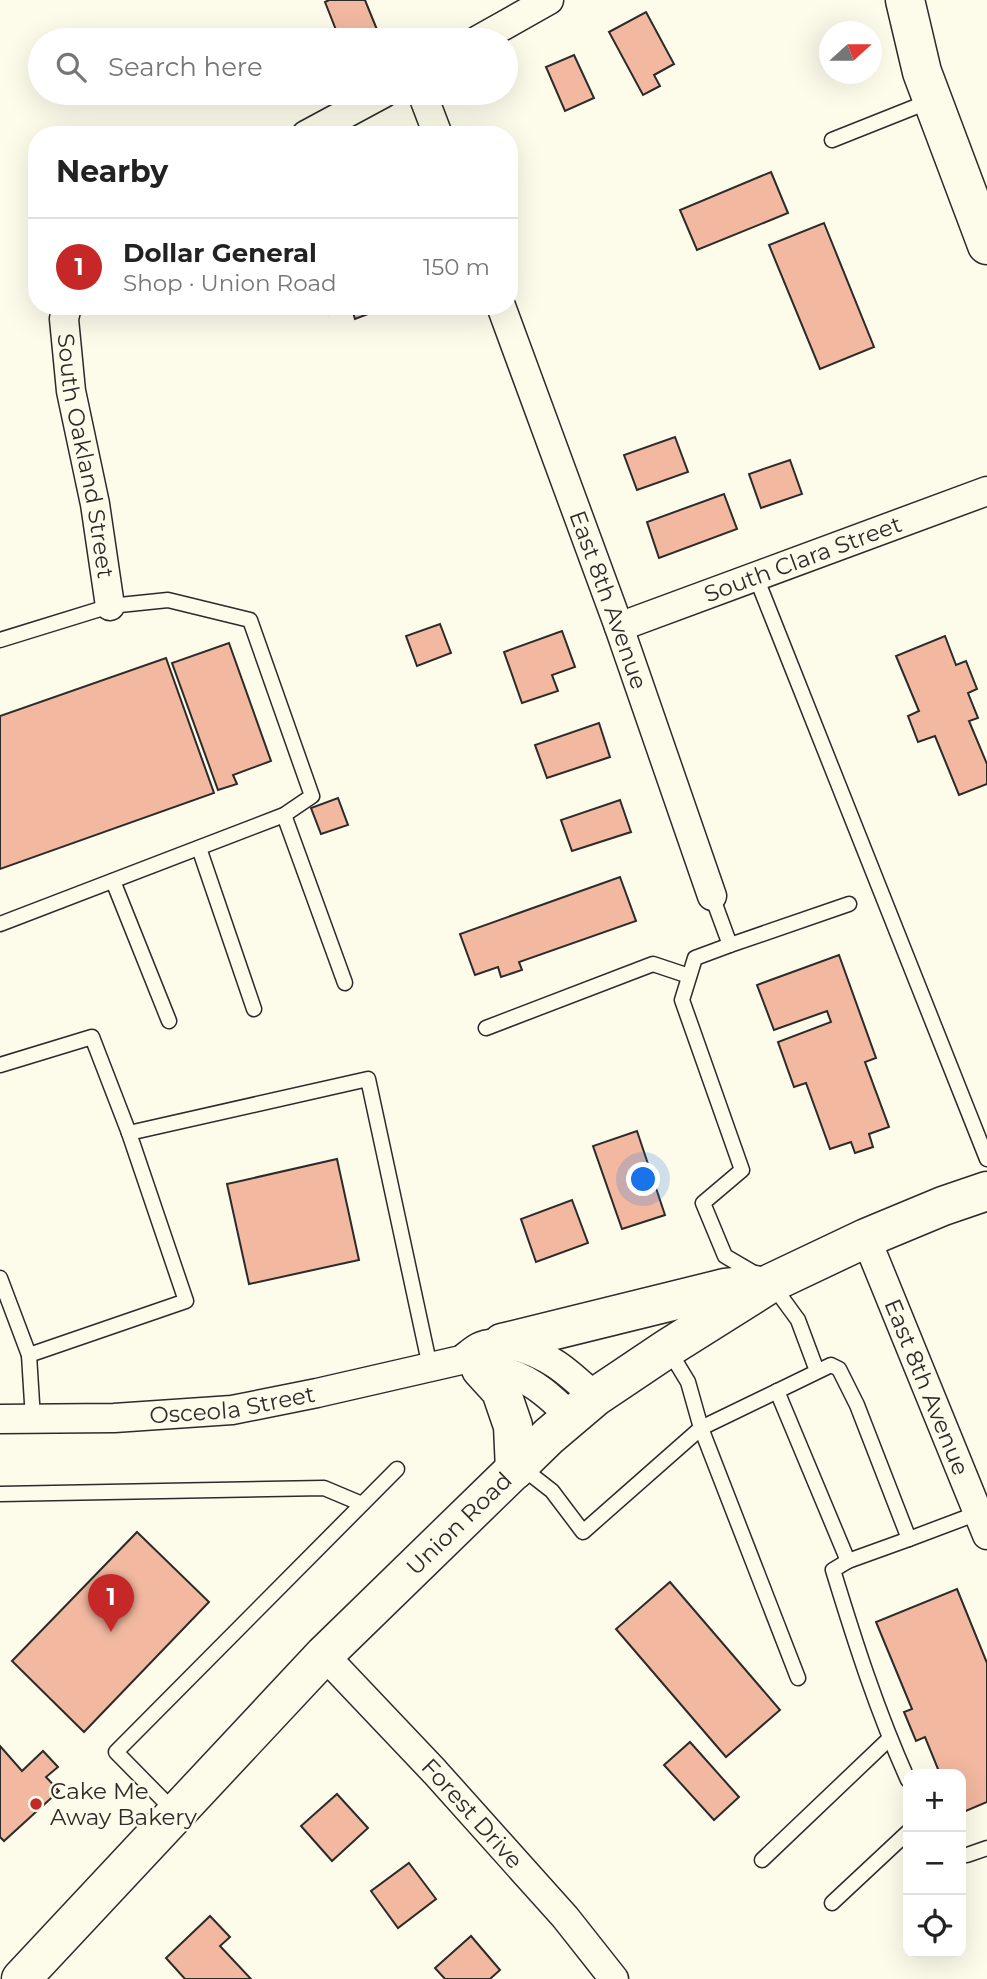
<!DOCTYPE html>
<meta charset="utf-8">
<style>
body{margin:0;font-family:Montserrat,sans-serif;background:#f6f6f6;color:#222}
.controls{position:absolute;right:21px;bottom:21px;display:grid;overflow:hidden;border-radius:14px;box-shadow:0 7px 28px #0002}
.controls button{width:63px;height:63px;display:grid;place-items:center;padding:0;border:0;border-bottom:2px solid #e0e0e0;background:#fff;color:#222;font:35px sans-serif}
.compass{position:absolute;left:819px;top:21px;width:63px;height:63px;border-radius:50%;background:#fff;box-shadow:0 7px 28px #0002;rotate:69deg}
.you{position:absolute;left:644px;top:1180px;width:24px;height:24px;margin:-18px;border:5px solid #fff;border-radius:50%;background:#1a73e8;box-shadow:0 0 0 10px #1a73e833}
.badge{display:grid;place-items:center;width:46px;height:46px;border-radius:50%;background:#c62828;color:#fff;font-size:23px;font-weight:700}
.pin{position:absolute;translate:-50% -58px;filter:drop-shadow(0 2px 4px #0008)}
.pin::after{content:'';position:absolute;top:37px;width:24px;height:21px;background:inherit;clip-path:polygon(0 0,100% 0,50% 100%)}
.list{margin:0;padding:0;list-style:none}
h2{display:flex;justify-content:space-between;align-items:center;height:91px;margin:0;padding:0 28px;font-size:30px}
h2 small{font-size:23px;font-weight:400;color:#767676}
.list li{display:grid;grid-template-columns:46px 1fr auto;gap:21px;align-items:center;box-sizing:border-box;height:98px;padding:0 28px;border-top:2px solid #e0e0e0}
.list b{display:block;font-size:26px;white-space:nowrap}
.list p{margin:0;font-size:23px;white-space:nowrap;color:#767676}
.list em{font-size:23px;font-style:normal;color:#767676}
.icon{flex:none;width:38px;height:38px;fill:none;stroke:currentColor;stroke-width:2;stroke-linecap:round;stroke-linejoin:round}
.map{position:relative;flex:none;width:987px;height:1979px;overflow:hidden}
.search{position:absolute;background:#fff;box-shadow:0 7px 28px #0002;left:28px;top:28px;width:490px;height:77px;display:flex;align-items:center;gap:18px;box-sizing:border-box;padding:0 24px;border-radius:38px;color:#767676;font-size:26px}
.panel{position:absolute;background:#fff;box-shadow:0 7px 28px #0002;left:28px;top:126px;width:490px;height:189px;border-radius:28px}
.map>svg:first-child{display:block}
</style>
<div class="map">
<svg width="987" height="1979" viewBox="0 0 987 1979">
<rect width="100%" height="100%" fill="#fdfbea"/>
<g fill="#f2b8a0" stroke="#2b2b2b" stroke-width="2">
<path d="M 329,0 L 365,0 L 378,32 L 357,40 L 340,40 L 325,2 Z"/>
<path d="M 646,12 L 674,64 L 654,75 L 660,86 L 643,95 L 609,32 Z"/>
<path d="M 574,55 L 594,98 L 565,111 L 546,67 Z"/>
<path d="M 771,172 L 788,213 L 697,250 L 680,210 Z"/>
<path d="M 824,223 L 874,347 L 820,369 L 769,245 Z"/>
<path d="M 326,306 L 349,306 L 329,314 Z"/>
<path d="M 351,306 L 389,306 L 355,319 Z"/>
<path d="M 675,437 L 688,472 L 637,490 L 624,455 Z"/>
<path d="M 790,460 L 802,494 L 761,508 L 749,474 Z"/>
<path d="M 724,494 L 737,529 L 659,558 L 647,522 Z"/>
<path d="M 440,624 L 451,653 L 417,666 L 406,636 Z"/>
<path d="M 562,631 L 575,667 L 552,675 L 558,691 L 522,703 L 504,652 Z"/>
<path d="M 945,636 L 956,665 L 966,661 L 977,689 L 968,693 L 978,718 L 969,721 L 987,764 L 987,784 L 959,795 L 935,736 L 918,742 L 908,716 L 919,711 L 896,656 Z"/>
<path d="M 229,643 L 271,761 L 233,775 L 237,784 L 218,790 L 172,663 Z"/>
<path d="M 166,658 L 214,793 L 0,869 L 0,716 Z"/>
<path d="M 599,723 L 610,757 L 547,778 L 535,745 Z"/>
<path d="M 338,798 L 348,825 L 321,834 L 311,808 Z"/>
<path d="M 620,800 L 631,832 L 572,851 L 561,820 Z"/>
<path d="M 620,877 L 636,921 L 519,962 L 522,970 L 501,977 L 498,967 L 475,975 L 460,934 Z"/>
<path d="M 839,955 L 876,1058 L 865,1062 L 889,1127 L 869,1134 L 873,1147 L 855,1153 L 851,1142 L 830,1149 L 806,1083 L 794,1087 L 778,1042 L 831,1022 L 827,1011 L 774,1030 L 757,985 Z"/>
<path d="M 637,1131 L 665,1215 L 622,1229 L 593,1146 Z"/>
<path d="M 337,1159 L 359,1260 L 249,1284 L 227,1184 Z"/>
<path d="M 572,1200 L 588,1243 L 536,1262 L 521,1219 Z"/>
<path d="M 137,1532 L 209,1602 L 84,1732 L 12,1661 Z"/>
<path d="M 670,1582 L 780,1710 L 726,1757 L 616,1629 Z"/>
<path d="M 957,1589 L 987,1663 L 987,1802 L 961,1813 L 961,1774 L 940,1774 L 925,1737 L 916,1741 L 904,1712 L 912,1709 L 876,1622 Z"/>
<path d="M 690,1742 L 739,1797 L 714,1820 L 664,1765 Z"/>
<path d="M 0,1746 L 22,1771 L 43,1751 L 58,1767 L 46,1777 L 59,1791 L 4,1841 L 0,1837 Z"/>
<path d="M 337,1794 L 368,1828 L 332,1861 L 301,1826 Z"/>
<path d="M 409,1863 L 436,1899 L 398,1928 L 371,1891 Z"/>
<path d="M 210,1916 L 230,1937 L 220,1946 L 251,1979 L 185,1979 L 166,1958 Z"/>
<path d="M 471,1936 L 500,1970 L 490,1979 L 445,1979 L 435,1968 Z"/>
</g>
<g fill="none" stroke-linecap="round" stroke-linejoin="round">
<defs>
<g id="lane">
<path d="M 832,140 L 930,101"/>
<path d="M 756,577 L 987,1159"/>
<path d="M 0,640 L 110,606 L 168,600 L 250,620 L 312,796 L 284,815 L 0,924"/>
<path d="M 284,815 L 345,983"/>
<path d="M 199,848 L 254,1009"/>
<path d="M 113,881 L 169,1021"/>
<path d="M 712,896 L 730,945 L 695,958 L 682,1000 L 742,1170 L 703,1203 L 725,1256 L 771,1283 L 798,1320 L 817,1371"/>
<path d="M 730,945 L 849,904"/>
<path d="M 486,1028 L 653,964 L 689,976"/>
<path d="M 0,1065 L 92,1037 L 129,1133"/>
<path d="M 0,1278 L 29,1355"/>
<path d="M 668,1349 L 688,1382 L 701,1428 L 798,1678"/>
<path d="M 777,1391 L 848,1561"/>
<path d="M 33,1419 L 29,1355 L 186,1301 L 129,1133 L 368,1079 L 430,1367"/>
<path d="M 520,1466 L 552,1491 L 583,1532 L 701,1428 L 831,1365 L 839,1369 L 857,1405 L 909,1539 L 978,1513"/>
<path d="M 0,1494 L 324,1488 L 362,1504"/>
<path d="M 908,1780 C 877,1711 855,1642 833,1570 L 848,1561 L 909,1539"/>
<path d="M 174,1811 L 116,1752 L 397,1469"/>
<path d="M 961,1855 L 967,1855 L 987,1848"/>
<path d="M 762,1860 L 889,1739"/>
<path d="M 832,1903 L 908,1832"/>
</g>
<g id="street">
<path d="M 478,40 L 549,0"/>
<path d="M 422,93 L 438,135"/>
<path d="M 306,135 L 384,93"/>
<path id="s1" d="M 67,306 L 64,319 L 71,391 L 95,504 L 110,606"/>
<path id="s2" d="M 501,306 L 619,627 L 712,896"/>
<path id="s3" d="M 619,627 L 987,491"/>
<path id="s4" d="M 866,1238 L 987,1535"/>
<path d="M 476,1367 C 487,1372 498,1369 509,1373 C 534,1381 553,1399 572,1418"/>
<path id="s5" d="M 0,1419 L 114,1418 L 232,1410 L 317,1393 L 461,1360 C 467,1356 473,1350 479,1347 C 488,1342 502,1343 511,1345 C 549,1354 568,1372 595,1397"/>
<path id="s6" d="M 324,1655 L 435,1772 L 565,1917 L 614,1979"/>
</g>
<path id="secondary" d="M 905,0 L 922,72 L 987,245"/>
<g id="primary">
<path d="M 502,1343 L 725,1288 L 755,1285"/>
<path d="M 481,1369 L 501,1391 L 513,1426 L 515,1470"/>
<path id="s7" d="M 21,1979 L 324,1655 L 549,1436 L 595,1397 L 668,1348 L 771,1283 L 866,1238 L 943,1206 L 987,1191"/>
</g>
</defs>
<use href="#lane" stroke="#2b2b2b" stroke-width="17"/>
<use href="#street" stroke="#2b2b2b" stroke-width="31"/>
<use href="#secondary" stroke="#2b2b2b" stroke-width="41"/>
<use href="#primary" stroke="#2b2b2b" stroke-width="41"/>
<use href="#lane" stroke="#fdfbea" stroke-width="14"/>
<use href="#street" stroke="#fdfbea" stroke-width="28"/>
<use href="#secondary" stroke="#fdfbea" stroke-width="38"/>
<use href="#primary" stroke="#fdfbea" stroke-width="38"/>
</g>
<circle fill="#c62828" stroke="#fdfbea" stroke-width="2.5" cx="36" cy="1804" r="7"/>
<g text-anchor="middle" stroke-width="5" stroke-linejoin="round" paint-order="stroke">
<g font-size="23" fill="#2b2b2b" stroke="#fdfbea">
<text dy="8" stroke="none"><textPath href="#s1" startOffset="152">South Oakland Street</textPath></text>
<text dy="8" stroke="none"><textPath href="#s3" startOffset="196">South Clara Street</textPath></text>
<text dy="8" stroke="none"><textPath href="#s2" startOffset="313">East 8th Avenue</textPath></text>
<text dy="8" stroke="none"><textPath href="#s4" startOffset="161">East 8th Avenue</textPath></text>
<text dy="8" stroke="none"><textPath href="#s5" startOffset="233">Osceola Street</textPath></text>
<text dy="8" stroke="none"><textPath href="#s7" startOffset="632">Union Road</textPath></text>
<text dy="8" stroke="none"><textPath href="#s6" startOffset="217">Forest Drive</textPath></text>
</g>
<g font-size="23" fill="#2b2b2b" stroke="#fdfbea" text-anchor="start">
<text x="50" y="1799">Cake Me<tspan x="50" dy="26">Away Bakery</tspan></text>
</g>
</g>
</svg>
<div class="controls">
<button>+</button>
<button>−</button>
<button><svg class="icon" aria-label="locate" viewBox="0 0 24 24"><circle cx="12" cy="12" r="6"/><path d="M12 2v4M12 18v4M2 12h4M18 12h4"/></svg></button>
</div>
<svg class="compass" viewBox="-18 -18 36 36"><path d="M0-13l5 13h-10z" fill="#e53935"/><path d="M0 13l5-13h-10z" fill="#767676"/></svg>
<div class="you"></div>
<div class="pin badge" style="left:111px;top:1632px">1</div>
<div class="search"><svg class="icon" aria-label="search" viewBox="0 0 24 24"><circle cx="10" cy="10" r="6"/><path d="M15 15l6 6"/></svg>Search here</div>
<section class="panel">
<h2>Nearby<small></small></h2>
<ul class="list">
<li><span class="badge">1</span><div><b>Dollar General</b><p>Shop · Union Road</p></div><em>150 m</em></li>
</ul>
</section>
</div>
